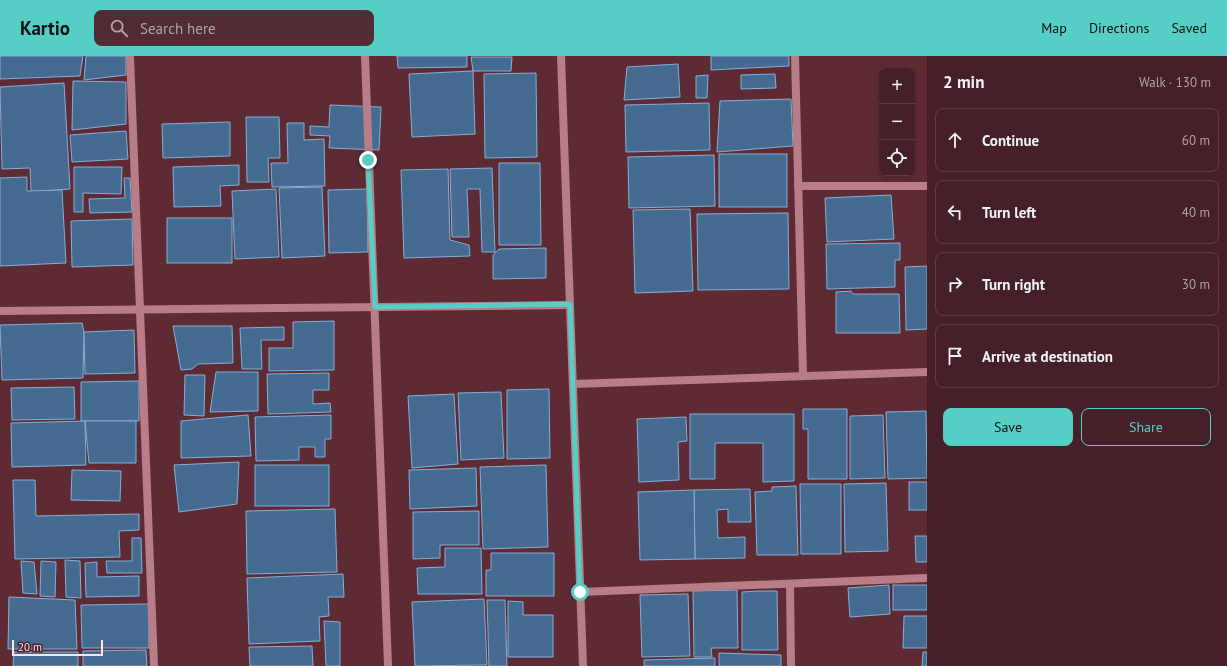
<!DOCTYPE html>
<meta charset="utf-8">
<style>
body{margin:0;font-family:"PT Sans",sans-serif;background:#502d34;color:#f1f3f6}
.controls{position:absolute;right:12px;top:12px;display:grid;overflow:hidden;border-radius:8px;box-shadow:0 2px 6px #0003}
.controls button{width:36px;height:36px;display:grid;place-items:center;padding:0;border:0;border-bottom:1px solid #5e3e45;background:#462028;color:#f1f3f6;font:20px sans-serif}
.scale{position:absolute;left:12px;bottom:10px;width:91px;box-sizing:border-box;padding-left:4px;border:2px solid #fee4e7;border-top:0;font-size:11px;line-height:14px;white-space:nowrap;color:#fee4e7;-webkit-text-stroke:3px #52202b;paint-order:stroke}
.stop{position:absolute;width:12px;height:12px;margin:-9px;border:3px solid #55cec6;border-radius:50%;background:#fff}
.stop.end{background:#55cec6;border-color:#fff;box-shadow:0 1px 4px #0008}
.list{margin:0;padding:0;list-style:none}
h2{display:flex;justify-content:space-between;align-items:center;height:52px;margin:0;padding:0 16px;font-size:17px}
h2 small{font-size:13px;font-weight:400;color:#b0a3a8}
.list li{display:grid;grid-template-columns:26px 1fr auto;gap:12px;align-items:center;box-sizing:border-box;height:64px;margin:0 8px 8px;padding:0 8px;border:1px solid #5e3e45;border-radius:8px}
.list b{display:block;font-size:15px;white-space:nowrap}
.list em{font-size:13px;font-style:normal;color:#b0a3a8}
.actions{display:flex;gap:8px;padding:12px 16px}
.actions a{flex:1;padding:9px 0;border:1px solid #55cec6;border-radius:8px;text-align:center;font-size:14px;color:#55cec6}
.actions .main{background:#55cec6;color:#111}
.icon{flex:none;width:22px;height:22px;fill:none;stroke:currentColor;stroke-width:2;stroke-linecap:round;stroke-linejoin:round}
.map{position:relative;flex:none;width:927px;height:610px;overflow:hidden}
header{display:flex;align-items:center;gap:24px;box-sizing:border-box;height:56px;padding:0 20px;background:#55cec6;color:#111}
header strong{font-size:19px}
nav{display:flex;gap:22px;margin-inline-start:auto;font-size:14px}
.search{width:280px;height:36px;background:#502d34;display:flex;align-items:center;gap:10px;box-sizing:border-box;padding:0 14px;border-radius:8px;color:#b0a3a8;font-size:15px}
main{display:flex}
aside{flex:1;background:#462028}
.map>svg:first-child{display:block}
</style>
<header>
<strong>Kartio</strong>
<div class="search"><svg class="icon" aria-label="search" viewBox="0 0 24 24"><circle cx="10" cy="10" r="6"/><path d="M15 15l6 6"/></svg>Search here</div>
<nav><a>Map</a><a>Directions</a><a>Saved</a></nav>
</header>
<main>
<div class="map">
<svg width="927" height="610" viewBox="0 0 927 610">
<rect width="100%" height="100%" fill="#5e2b35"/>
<g fill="#456b91" stroke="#86afd8">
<path d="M 0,0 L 83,0 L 80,20 L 0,23 Z"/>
<path d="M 86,0 L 126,0 L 126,19 L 84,24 Z"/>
<path d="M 397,0 L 467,0 L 467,11 L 398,12 Z"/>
<path d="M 711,0 L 789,0 L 789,10 L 711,14 Z"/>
<path d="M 471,1 L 512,1 L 511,15 L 473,15 Z"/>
<path d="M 678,8 L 680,41 L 624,44 L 627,11 Z"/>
<path d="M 473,15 L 475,78 L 412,81 L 409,18 Z"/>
<path d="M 536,17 L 537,101 L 485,102 L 484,18 Z"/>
<path d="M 775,18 L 776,32 L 741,33 L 741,19 Z"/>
<path d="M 708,19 L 707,42 L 696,42 L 696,20 Z"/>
<path d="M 73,25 L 126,26 L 126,68 L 72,74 Z"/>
<path d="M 64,27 L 70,133 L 31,136 L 30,112 L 2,113 L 0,31 Z"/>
<path d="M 791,43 L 793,90 L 717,96 L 720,45 Z"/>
<path d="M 709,47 L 710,94 L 626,96 L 625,49 Z"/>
<path d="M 330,49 L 381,51 L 379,94 L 329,92 L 330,80 L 310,79 L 310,70 L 329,71 Z"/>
<path d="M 246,61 L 279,61 L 280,102 L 268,102 L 269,126 L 247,126 Z"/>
<path d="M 230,66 L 230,100 L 163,102 L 162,68 Z"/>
<path d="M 287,67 L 304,67 L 304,84 L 324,83 L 325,130 L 272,131 L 271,107 L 288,107 Z"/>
<path d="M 126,75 L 128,103 L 72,106 L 70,79 Z"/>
<rect x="719" y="98" width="68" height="53"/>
<path d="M 714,99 L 715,150 L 629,152 L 628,101 Z"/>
<path d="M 499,107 L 540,107 L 541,189 L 499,189 Z"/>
<path d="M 239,109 L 239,129 L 220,130 L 221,150 L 174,151 L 173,111 Z"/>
<path d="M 74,111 L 122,111 L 121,138 L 83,137 L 83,156 L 74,156 Z"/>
<path d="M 492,112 L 495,196 L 482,196 L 480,133 L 467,133 L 469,181 L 452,181 L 450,113 Z"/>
<path d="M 448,113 L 450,184 L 469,189 L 470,200 L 404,202 L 401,114 Z"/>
<path d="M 27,121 L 27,135 L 62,134 L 66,207 L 0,210 L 0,122 Z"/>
<path d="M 124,122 L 130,122 L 132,156 L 90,157 L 89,143 L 125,142 Z"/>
<path d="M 322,131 L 325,200 L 282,202 L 279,132 Z"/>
<path d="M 276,133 L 279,201 L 235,203 L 232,135 Z"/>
<path d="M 367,133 L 368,196 L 329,197 L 328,134 Z"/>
<path d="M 891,139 L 894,183 L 827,186 L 825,142 Z"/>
<path d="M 690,153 L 693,235 L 635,237 L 633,154 Z"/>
<path d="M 788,157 L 789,233 L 698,234 L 697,158 Z"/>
<rect x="167" y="162" width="65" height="45"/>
<path d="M 132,163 L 133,209 L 72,211 L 71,165 Z"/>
<path d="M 900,187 L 900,204 L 895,204 L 895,231 L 827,233 L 826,188 Z"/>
<path d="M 546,192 L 546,222 L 493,223 L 493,199 L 499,193 Z"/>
<path d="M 927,210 L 927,273 L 906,274 L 905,211 Z"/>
<path d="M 851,235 L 853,238 L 899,238 L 900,277 L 836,277 L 836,236 Z"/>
<path d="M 334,265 L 334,314 L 269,315 L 269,292 L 293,292 L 293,266 Z"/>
<path d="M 82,267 L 84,276 L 83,322 L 2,324 L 0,269 Z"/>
<path d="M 173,270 L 232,270 L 233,307 L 198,308 L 192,313 L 181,314 Z"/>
<path d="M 284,271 L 284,284 L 261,284 L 262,313 L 242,313 L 240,272 Z"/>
<path d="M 134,274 L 135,317 L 85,318 L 84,276 Z"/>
<path d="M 216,316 L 258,316 L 258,355 L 210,356 Z"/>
<path d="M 329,317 L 329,334 L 313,334 L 313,348 L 330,347 L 331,356 L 268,358 L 267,318 Z"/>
<path d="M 185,319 L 205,319 L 204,360 L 184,359 Z"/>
<path d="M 139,325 L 139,365 L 81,365 L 81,326 Z"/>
<path d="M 74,331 L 75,363 L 12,364 L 11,332 Z"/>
<path d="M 549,333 L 550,402 L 507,403 L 507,334 Z"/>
<path d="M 501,336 L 504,402 L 461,404 L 458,337 Z"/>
<path d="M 454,338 L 458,408 L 412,412 L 408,340 Z"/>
<path d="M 803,353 L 847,353 L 847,423 L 808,423 L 808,373 L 803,373 Z"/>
<path d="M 926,355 L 927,422 L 888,423 L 886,356 Z"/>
<path d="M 690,358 L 794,358 L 794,425 L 763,426 L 763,387 L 715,387 L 715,423 L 690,423 Z"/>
<path d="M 248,359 L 251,400 L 181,402 L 181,365 Z"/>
<path d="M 331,359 L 331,383 L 325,383 L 325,401 L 315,401 L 315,391 L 299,391 L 299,404 L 256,405 L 255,361 Z"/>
<path d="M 883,359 L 885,422 L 850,423 L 850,360 Z"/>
<path d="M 686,361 L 687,385 L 678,386 L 679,424 L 639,426 L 637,363 Z"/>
<path d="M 85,365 L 86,409 L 12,411 L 11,367 Z"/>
<path d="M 85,365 L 136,365 L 136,407 L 89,407 Z"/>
<path d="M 239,406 L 237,448 L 179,456 L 174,409 Z"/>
<rect x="255" y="409" width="74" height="41"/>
<path d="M 546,409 L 548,491 L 483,493 L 480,411 Z"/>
<path d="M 476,412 L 477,450 L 410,453 L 409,414 Z"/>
<path d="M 72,414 L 121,415 L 120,445 L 71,444 Z"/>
<path d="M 13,424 L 35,424 L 36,460 L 139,458 L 139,474 L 119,475 L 120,501 L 15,503 Z"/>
<rect x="909" y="426" width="18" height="28"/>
<path d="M 886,427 L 888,495 L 845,496 L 844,428 Z"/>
<path d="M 800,428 L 841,428 L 841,498 L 801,498 Z"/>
<path d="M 796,430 L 798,499 L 757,499 L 755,436 L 772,435 L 772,431 Z"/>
<path d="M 750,433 L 751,466 L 728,466 L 728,453 L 717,454 L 718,482 L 745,481 L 745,502 L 695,503 L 694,434 Z"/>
<path d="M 694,434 L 695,503 L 640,504 L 638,436 Z"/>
<path d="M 335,453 L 337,516 L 247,518 L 246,455 Z"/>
<path d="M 479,455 L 479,489 L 440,489 L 440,502 L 413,503 L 413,456 Z"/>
<path d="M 915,480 L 927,480 L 927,506 L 916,506 Z"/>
<path d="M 132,482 L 141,482 L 142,517 L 107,517 L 106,505 L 132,505 Z"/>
<path d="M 445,492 L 481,492 L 482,538 L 418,538 L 417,512 L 445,511 Z"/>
<path d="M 491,497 L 554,497 L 554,540 L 486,540 L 486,514 L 491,514 Z"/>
<path d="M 65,504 L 80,505 L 81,542 L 66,541 Z"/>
<path d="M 21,505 L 34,506 L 37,538 L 23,537 Z"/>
<path d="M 41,505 L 56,506 L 55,541 L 40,540 Z"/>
<path d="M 97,506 L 97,521 L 139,520 L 139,540 L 86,541 L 85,507 Z"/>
<path d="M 343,518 L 344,541 L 328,541 L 329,560 L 319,561 L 320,585 L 249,588 L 247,522 Z"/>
<path d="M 889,529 L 890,558 L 850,561 L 848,532 Z"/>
<rect x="893" y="529" width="34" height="25"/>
<path d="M 737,534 L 738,592 L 711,592 L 712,601 L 694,601 L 693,535 Z"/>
<path d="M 758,535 L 777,535 L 778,594 L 742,594 L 742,536 Z"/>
<path d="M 688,538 L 690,600 L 642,601 L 640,539 Z"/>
<path d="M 9,541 L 75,544 L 77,593 L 8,593 Z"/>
<path d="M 484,543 L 487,609 L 415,610 L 412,546 Z"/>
<path d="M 487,544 L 505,544 L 507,610 L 489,610 Z"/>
<path d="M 508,545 L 523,546 L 523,559 L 553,559 L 553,601 L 508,601 Z"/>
<path d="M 149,548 L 149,592 L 82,592 L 81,549 Z"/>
<path d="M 904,560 L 927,560 L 927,592 L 903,592 Z"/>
<path d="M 324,565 L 340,566 L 340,610 L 326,610 Z"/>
<path d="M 312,590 L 313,610 L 250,610 L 249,591 Z"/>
<path d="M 146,594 L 147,610 L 83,610 L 83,595 Z"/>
<path d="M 14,596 L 78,596 L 78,610 L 13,610 Z"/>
<path d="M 923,596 L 927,596 L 927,610 L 922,610 Z"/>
<path d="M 719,597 L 781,599 L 781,610 L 719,610 Z"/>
<path d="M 715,602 L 715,610 L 644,610 L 644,604 Z"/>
</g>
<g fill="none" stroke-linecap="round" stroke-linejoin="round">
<g stroke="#b87d86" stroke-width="8">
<path d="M 130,0 L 154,610"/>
<path d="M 365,0 L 388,610"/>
<path d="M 561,0 L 583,610"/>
<path d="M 795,0 L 803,319"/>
<path d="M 798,130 L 927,130"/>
<path d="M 0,255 L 570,249"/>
<path d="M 573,328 L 927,316"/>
<path d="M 790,528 L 791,610"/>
<path d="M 581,536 L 927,522"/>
</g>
</g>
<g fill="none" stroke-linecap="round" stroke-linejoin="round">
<path stroke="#55cec6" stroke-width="5" d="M 368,104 L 375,251 L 570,248 L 580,536"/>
</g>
</svg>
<div class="controls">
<button>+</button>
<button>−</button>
<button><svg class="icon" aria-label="locate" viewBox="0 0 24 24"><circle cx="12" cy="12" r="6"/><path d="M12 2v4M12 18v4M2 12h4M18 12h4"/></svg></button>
</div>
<div class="scale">20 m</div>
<div class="stop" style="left:580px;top:536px"></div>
<div class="stop end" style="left:368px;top:104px"></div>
</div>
<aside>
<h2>2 min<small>Walk · 130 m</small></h2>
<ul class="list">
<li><svg class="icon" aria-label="ahead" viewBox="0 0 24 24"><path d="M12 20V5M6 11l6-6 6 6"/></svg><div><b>Continue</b></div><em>60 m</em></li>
<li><svg class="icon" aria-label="left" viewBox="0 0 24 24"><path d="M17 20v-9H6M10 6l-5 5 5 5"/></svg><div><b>Turn left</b></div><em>40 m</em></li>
<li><svg class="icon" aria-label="right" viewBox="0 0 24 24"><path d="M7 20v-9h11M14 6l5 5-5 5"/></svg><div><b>Turn right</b></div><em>30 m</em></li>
<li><svg class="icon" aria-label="arrive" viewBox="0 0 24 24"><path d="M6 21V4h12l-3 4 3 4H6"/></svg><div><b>Arrive at destination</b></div></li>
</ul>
<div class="actions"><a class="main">Save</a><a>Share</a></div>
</aside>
</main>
